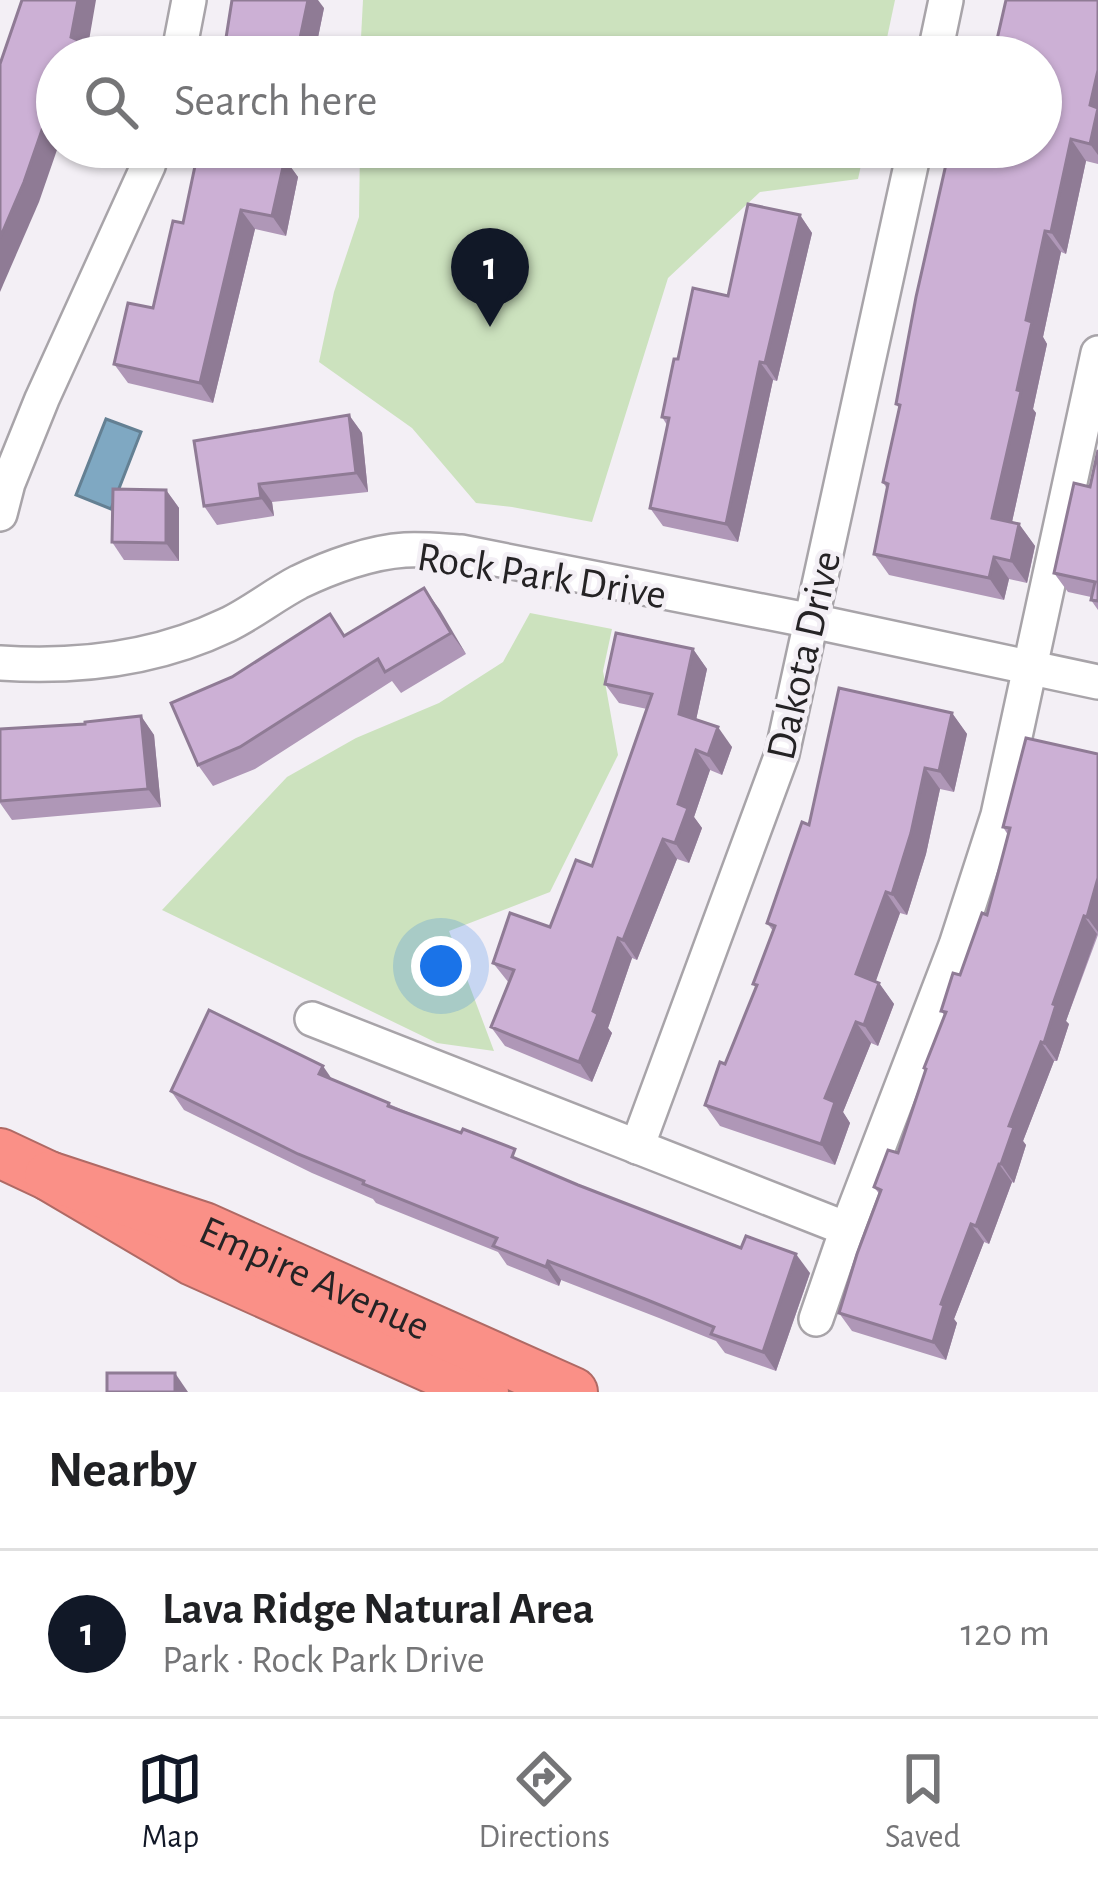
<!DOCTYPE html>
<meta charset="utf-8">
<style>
body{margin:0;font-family:"Alegreya Sans",sans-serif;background:#f6f6f6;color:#202124}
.you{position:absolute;left:441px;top:966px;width:42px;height:42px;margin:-30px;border:9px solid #fff;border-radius:50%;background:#1a73e8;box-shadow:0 0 0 18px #1a73e833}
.badge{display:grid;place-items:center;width:78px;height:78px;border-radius:50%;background:#111827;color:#fff;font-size:39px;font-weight:700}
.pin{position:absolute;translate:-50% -99px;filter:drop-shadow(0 3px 6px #0008)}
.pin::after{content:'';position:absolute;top:63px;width:42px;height:36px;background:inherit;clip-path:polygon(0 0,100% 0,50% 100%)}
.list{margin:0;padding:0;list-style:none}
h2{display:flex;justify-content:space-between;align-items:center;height:156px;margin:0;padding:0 48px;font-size:51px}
h2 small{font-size:39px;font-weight:400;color:#757577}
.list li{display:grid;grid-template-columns:78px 1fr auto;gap:36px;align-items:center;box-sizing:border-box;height:168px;padding:0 48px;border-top:3px solid #e0e0e0}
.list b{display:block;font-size:45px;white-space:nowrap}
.list p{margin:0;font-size:39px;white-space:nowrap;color:#757577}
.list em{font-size:39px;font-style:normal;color:#757577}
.icon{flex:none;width:66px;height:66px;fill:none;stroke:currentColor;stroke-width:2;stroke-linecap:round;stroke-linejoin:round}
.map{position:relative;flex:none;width:1098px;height:1392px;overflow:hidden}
.search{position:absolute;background:#fff;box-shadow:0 3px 9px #0004;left:36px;right:36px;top:36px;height:132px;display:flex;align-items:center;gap:30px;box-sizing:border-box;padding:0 42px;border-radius:66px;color:#757577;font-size:45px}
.sheet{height:324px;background:#fff}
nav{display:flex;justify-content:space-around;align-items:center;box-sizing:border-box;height:168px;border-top:3px solid #e0e0e0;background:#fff;font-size:33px;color:#757577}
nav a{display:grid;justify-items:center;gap:6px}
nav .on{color:#111827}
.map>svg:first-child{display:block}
</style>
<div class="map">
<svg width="1098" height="1392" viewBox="0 0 1098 1392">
<rect width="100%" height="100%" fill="#f3eff5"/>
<g fill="#cce2be">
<path d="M 363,0 L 895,0 L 883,57 L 360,57 Z"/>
<path d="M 360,147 L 865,147 L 858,179 L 760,192 L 668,278 L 592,522 L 512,507 L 476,503 L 412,428 L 319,362 L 334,292 L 359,217 Z"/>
<path d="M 530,613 L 612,629 L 603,671 L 618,755 L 550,892 L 449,931 L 494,1051 L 437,1043 L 162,910 L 287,777 L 356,738 L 439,703 L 503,662 Z"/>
</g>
<path fill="#7fa8c2" stroke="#648093" stroke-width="3" d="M 106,419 L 141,432 L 111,509 L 76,495 Z"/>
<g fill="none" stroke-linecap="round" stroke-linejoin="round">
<defs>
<g id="minor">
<path d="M 178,57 L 189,0"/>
<path d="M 934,57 L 946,0"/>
<path d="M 0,514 L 8,483 L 42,399 L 148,166 L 154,147"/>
<path d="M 0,663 C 77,668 156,659 227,625 C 252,613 274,595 299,582 C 330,567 371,552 405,550 C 424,549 443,551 461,552 L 812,621 L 1098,682"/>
<path d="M 312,1019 L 847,1229"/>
<path d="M 637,1147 L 782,754 L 915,147"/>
<path d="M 816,1319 L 847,1229 L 956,945 L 998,815 L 1098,353"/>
</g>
<g id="highway">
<path d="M 0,1153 L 49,1176 L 193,1261 L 484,1392"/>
<path id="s1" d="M 49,1176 L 204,1227 L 573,1392"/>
</g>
</defs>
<use href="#minor" stroke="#a8a4a9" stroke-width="38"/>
<use href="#highway" stroke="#af6a65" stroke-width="52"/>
<use href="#minor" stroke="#fff" stroke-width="33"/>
<use href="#highway" stroke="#fa9087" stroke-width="48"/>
</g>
<g fill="#af97b7">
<path d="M 1098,0 L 1098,164 L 1086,161 L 1066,254 L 1061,252 L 1043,337 L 1047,344 L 1033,409 L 1036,413 L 1012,522 L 1019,524 L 1035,546 L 1027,583 L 1009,579 L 1004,600 L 889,575 L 874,554 L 887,489 L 883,482 L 899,408 L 896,404 L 971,155 Z"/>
<path d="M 324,8 L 314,57 L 223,57 L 229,31 L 227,28 Z"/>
<path d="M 199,147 L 294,147 L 290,166 L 298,177 L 286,236 L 255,229 L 213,403 L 128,383 L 114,364 L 153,308 L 183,223 Z"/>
<path d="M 800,215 L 812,233 L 777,381 L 773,380 L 738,542 L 663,526 L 650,508 L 667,425 L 662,417 L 678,359 L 728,296 Z"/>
<path d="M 349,415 L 362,433 L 368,492 L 272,502 L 274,516 L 217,525 L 204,506 Z"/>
<path d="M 1098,450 L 1098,610 L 1091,600 L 1091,597 L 1068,592 L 1054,573 L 1090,487 Z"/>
<path d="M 166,490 L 179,508 L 179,561 L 124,560 L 112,542 Z"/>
<path d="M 424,588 L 466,654 L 401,693 L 392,681 L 255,769 L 213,786 L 198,765 L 345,635 Z"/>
<path d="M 693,649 L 707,669 L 696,720 L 732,747 L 722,775 L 710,770 L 694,817 L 702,828 L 689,863 L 677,859 L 637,960 L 632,958 L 608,1028 L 612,1033 L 592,1082 L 505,1046 L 491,1027 L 509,983 L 493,963 L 550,927 L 592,866 L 647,709 L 619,703 L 605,684 Z"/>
<path d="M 952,713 L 967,734 L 954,792 L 940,789 L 926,854 L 907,915 L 900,913 L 875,982 L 879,983 L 894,1004 L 878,1046 L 871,1043 L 843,1112 L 850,1123 L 835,1165 L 720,1126 L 705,1105 L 725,1064 L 756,988 L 753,984 L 773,931 L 767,923 L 809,825 Z"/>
<path d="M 141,716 L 154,735 L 161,807 L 12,820 L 0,803 L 0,729 L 85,724 Z"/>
<path d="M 1098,754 L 1098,935 L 1066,1021 L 1069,1024 L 1057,1061 L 1054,1061 L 1023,1141 L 1026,1145 L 1014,1183 L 1012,1182 L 989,1244 L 984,1242 L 954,1319 L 957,1323 L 946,1360 L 852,1331 L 839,1313 L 880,1195 L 874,1187 L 898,1153 L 926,1070 L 924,1068 L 945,1016 L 941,1011 L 960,975 L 987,915 L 1008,835 L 1003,827 Z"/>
<path d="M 333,1080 L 578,1185 L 810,1273 L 776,1371 L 725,1353 L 716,1341 L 659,1318 L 561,1280 L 559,1286 L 507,1265 L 498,1252 L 376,1203 L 373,1199 L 312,1173 L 184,1110 L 171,1091 Z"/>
</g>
<g fill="#8f7b95">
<path d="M 78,0 L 96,0 L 87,52 L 90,57 L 72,57 L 71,37 Z"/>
<path d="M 308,0 L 318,0 L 324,8 L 314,57 L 308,57 L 299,43 Z"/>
<path d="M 280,39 L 292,57 L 276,57 Z"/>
<path d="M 1098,70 L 1098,155 L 1090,144 L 1090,105 Z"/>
<path d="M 50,107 L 57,117 L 58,147 L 39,202 L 0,292 L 0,238 Z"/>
<path d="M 1071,139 L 1086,161 L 1066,254 L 1051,232 Z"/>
<path d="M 277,147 L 294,147 L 290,166 L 298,177 L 286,236 L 272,216 Z"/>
<path d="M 241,210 L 255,229 L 213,403 L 200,383 Z"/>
<path d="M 800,215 L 812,233 L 777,381 L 765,363 Z"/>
<path d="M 1045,231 L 1061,252 L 1043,337 L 1047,344 L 1033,409 L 1036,413 L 1008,540 L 992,518 L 1026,320 Z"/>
<path d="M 760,362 L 773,380 L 738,542 L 726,524 Z"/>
<path d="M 349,415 L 362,433 L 368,492 L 356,473 Z"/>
<path d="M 259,484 L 272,502 L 274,516 L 261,498 Z"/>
<path d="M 166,490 L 179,508 L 179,561 L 166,543 Z"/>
<path d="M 1019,524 L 1035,546 L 1027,583 L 1011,561 Z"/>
<path d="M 994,557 L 1009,579 L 1004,600 L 989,578 Z"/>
<path d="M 424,588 L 440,610 L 466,654 L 451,633 Z"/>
<path d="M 693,649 L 707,669 L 693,734 L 679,714 Z"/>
<path d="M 952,713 L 967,734 L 954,792 L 939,771 Z"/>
<path d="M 141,716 L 154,735 L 161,807 L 148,789 Z"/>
<path d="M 718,727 L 732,747 L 722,775 L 708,755 Z"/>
<path d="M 696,750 L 710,770 L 694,817 L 702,828 L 689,863 L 675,843 L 678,804 Z"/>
<path d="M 925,768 L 940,789 L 926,854 L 907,915 L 892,894 Z"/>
<path d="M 663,839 L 677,859 L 637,960 L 623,940 Z"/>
<path d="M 1098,878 L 1098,932 L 1087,917 Z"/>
<path d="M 886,892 L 900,913 L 871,995 L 856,974 Z"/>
<path d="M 1084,916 L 1097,934 L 1066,1021 L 1069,1024 L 1057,1061 L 1044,1043 L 1053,1004 Z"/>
<path d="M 618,938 L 632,958 L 608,1028 L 612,1033 L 592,1082 L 579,1062 L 593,1011 Z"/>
<path d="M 879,983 L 894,1004 L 878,1046 L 864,1025 Z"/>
<path d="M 856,1022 L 871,1043 L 843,1112 L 850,1123 L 835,1165 L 821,1144 L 825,1098 Z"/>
<path d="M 1041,1042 L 1054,1061 L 1023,1141 L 1026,1145 L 1014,1183 L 1001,1164 L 1009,1126 Z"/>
<path d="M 323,1066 L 336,1085 L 319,1074 Z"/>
<path d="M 999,1164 L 1012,1182 L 989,1244 L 976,1226 Z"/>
<path d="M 971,1224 L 984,1242 L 954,1319 L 957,1323 L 946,1360 L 933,1342 L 941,1304 Z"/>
<path d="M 796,1254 L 810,1273 L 776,1371 L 763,1352 Z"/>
<path d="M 548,1261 L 561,1280 L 559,1286 L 546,1267 Z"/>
<path d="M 175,1373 L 188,1392 L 175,1392 Z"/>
</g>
<g fill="#ccb0d5" stroke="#8f7b95" stroke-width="3">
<path d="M 22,0 L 78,0 L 71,37 L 78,40 L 72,57 L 57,57 L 57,101 L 55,108 L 50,107 L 24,182 L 0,238 L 0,64 Z"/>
<path d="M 232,0 L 308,0 L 299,43 L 280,39 L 276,57 L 223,57 Z"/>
<path d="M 1006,0 L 1098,0 L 1098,70 L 1090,105 L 1098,108 L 1090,144 L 1071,139 L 1051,232 L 1045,231 L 1026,320 L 1032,322 L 1017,390 L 1021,391 L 992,518 L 1019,524 L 1011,561 L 994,557 L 989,578 L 874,554 L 888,484 L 883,482 L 900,405 L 896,404 L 916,297 L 949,151 L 971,155 L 973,147 L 1041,147 L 1041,57 L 993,57 Z"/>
<path d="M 199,147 L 277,147 L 275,156 L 285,158 L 272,216 L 241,210 L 200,383 L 114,364 L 128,303 L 153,308 L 173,221 L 183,223 Z"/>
<path d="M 748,204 L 800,215 L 765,363 L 760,362 L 726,524 L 650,508 L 669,418 L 662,417 L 674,359 L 678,359 L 693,288 L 728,296 Z"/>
<path d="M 349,415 L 356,473 L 259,484 L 261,498 L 204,506 L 194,441 Z"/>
<path d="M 1098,450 L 1098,601 L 1091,600 L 1095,582 L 1054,573 L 1074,483 L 1090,487 Z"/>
<path d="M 113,489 L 166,490 L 166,543 L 112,542 Z"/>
<path d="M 424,588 L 451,633 L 385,672 L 378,659 L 240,747 L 198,765 L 171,703 L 232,677 L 330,614 L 344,636 Z"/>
<path d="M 616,633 L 693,649 L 679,714 L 718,727 L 708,755 L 696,750 L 678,804 L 688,808 L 675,843 L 663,839 L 623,940 L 618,938 L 593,1011 L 598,1014 L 579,1062 L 491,1027 L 514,970 L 493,963 L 510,913 L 550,927 L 576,860 L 592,866 L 652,694 L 605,684 Z"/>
<path d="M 839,688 L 952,713 L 939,771 L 925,768 L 911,833 L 892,894 L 886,892 L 856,974 L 879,983 L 864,1025 L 856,1022 L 825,1098 L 835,1102 L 821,1144 L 705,1105 L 720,1062 L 725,1064 L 757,985 L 753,984 L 775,926 L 767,923 L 802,822 L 809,825 Z"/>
<path d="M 141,716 L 148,789 L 0,801 L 0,729 L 85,724 L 85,722 Z"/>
<path d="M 1026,738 L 1098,754 L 1098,878 L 1087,917 L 1084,916 L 1053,1004 L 1056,1005 L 1044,1043 L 1041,1042 L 1009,1126 L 1014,1127 L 1001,1164 L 999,1164 L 976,1226 L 971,1224 L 941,1304 L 944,1305 L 933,1342 L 839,1313 L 857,1254 L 881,1190 L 874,1187 L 888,1150 L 898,1153 L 926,1069 L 924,1068 L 946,1012 L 941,1011 L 953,973 L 960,975 L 982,913 L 987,915 L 1010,828 L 1003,827 Z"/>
<path d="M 209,1010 L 323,1066 L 319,1074 L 389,1103 L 388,1106 L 461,1133 L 463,1129 L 515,1149 L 512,1157 L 578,1185 L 741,1248 L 746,1236 L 796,1254 L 763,1352 L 711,1334 L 714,1327 L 645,1299 L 548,1261 L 546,1267 L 493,1246 L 497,1238 L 363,1184 L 364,1181 L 298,1154 L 171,1091 Z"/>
<rect x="107" y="1373" width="68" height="19"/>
</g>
<g text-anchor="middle" stroke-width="9" stroke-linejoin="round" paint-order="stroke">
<g font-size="42" fill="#252325" stroke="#f3eff5">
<text transform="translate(542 574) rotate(9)" y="15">Rock Park Drive</text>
<text transform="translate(802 655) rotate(-77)" y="15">Dakota Drive</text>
<text dy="15" stroke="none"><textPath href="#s1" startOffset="285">Empire Avenue</textPath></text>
</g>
</g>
</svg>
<div class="you"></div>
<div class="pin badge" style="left:490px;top:327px">1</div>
<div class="search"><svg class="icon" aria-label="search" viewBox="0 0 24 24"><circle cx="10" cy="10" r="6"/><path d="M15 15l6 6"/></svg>Search here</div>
</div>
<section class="sheet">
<h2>Nearby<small></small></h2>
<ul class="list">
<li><span class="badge">1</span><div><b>Lava Ridge Natural Area</b><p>Park · Rock Park Drive</p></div><em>120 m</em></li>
</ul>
</section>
<nav>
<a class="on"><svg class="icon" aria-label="map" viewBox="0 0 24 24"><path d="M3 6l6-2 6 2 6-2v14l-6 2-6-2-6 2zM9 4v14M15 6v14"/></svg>Map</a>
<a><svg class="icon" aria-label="directions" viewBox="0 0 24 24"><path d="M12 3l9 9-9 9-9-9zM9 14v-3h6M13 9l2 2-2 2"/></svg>Directions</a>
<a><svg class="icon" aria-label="saved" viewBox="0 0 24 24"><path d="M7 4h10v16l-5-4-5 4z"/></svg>Saved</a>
</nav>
